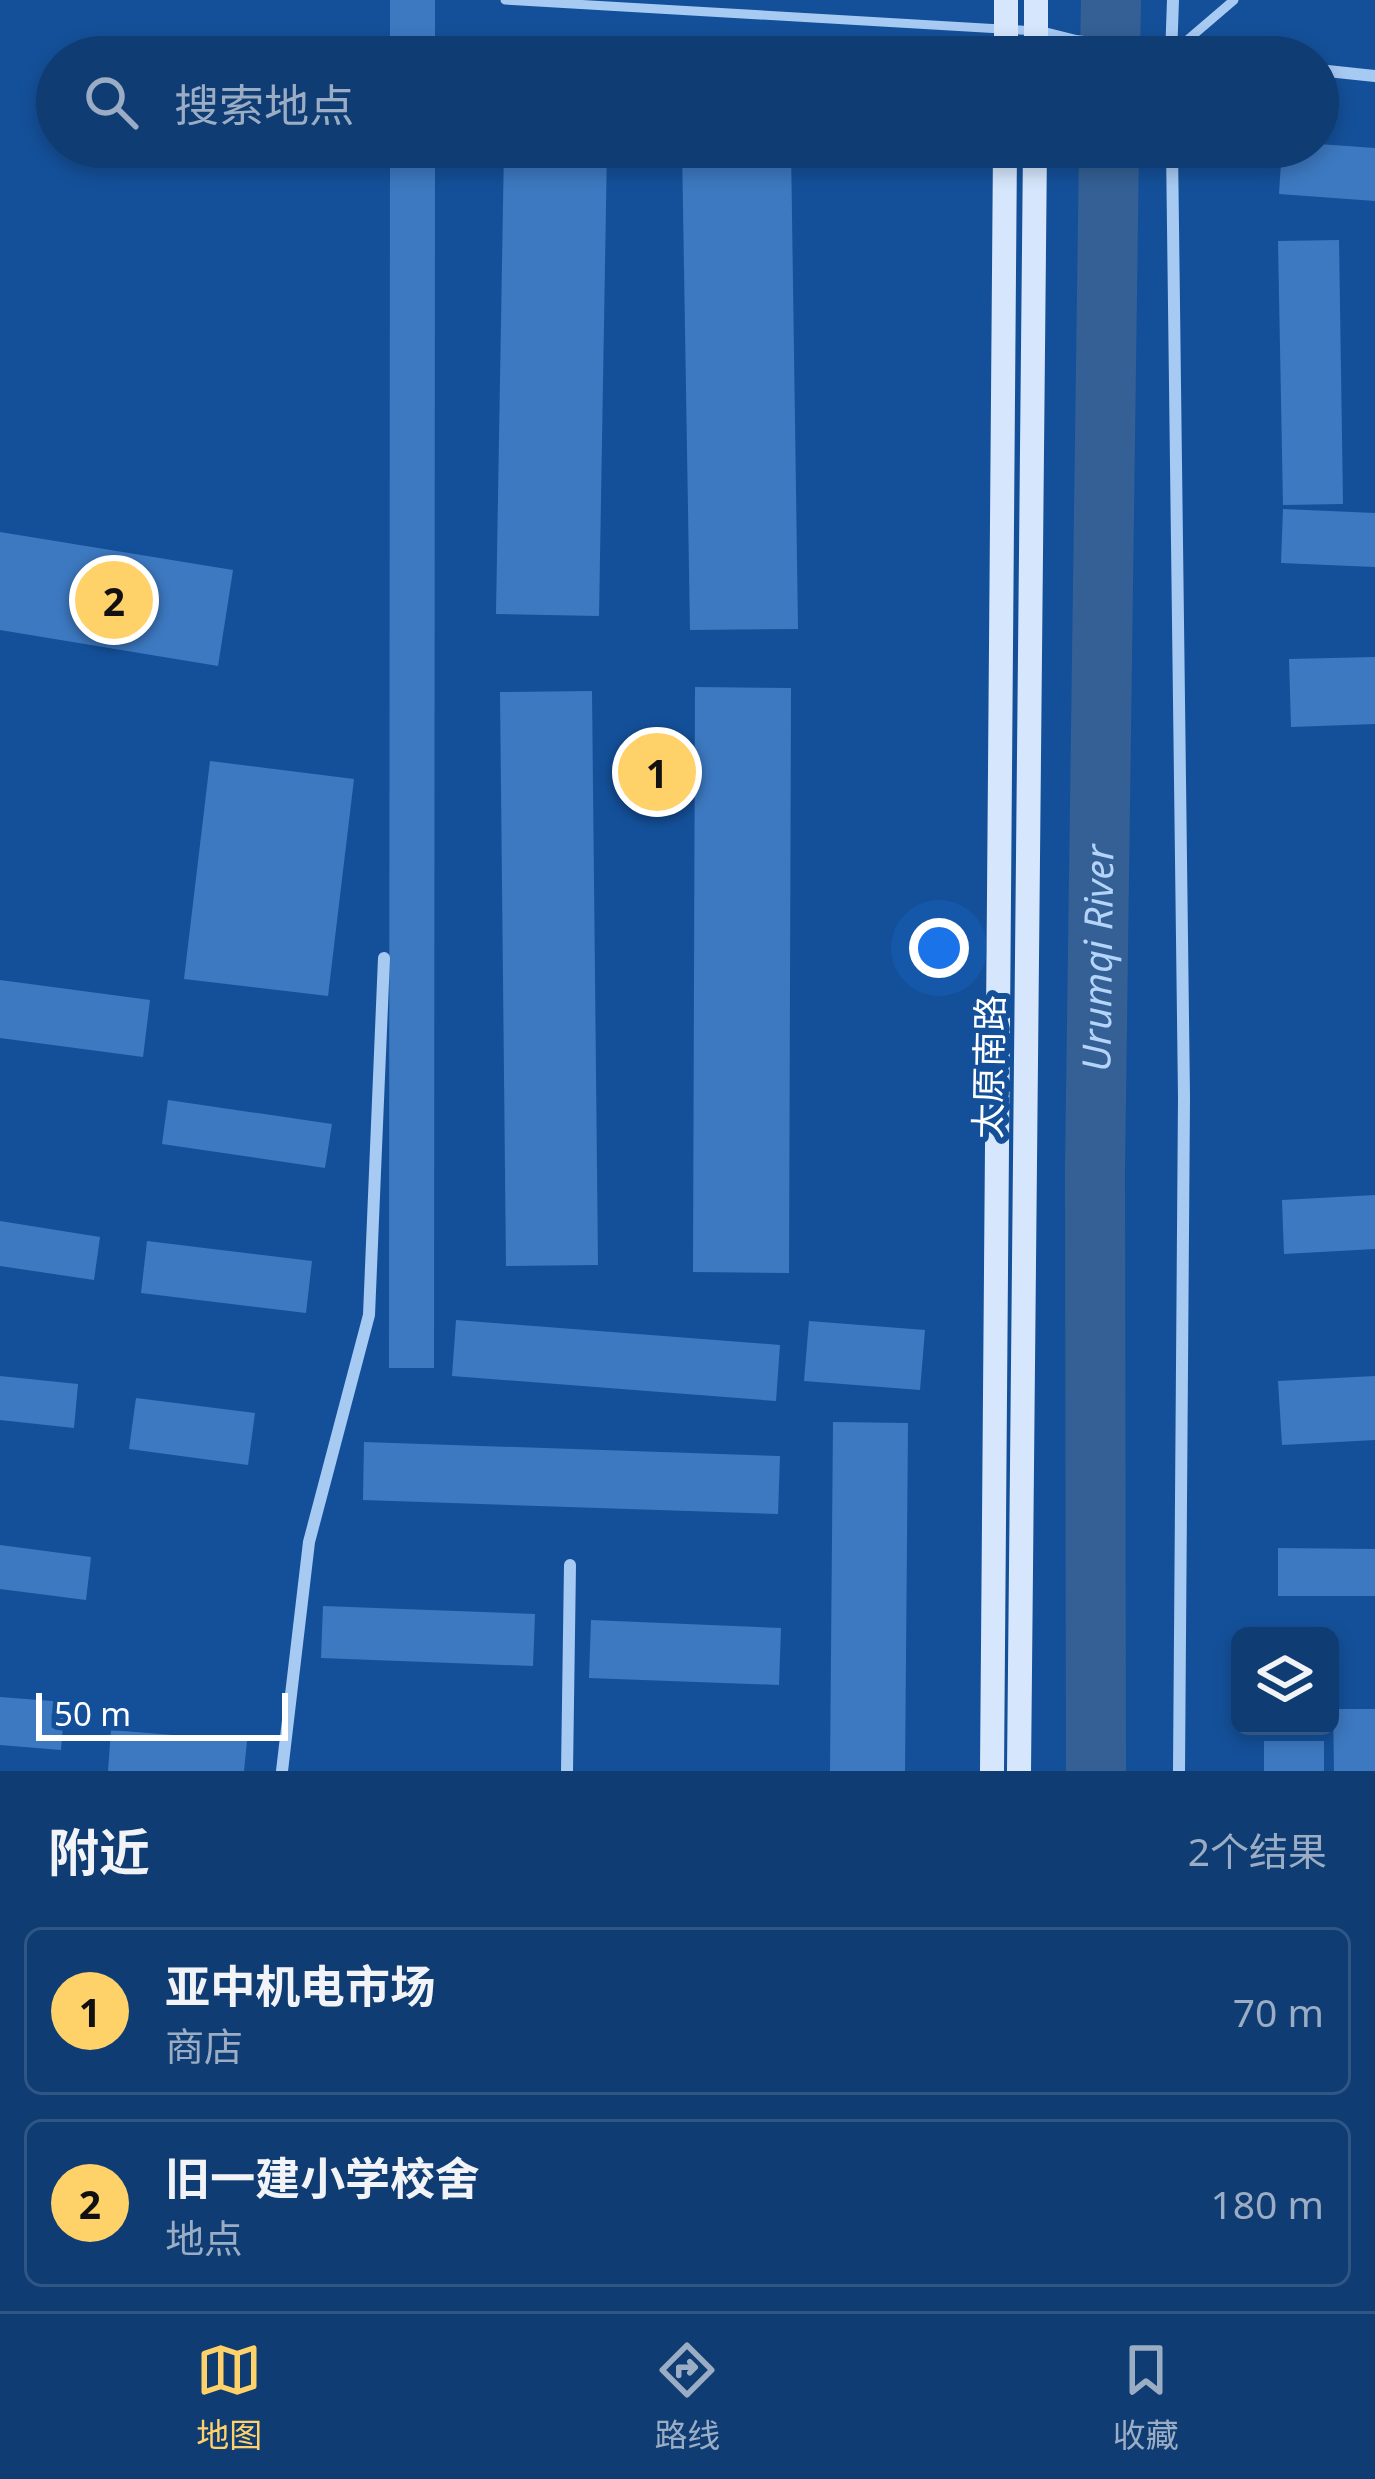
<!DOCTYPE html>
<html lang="zh">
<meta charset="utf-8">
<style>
body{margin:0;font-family:"Noto Sans","Noto Sans SC",sans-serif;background:#1d477b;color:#f1f3f6}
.controls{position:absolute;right:36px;bottom:36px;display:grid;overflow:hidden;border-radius:18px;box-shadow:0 6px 18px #0003}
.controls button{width:108px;height:108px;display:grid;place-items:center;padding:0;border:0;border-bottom:3px solid #2f5685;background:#0f3c73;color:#f1f3f6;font:60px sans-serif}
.scale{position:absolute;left:36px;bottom:30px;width:252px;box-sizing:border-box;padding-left:12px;border:6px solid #fff;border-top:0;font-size:33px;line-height:42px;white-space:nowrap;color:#fff;-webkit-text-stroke:9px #145099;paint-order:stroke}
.you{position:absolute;left:939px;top:948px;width:42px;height:42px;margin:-30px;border:9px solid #fff;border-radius:50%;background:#1a73e8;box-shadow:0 0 0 18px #1a73e833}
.badge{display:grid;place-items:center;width:78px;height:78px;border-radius:50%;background:#ffd169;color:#111;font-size:39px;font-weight:700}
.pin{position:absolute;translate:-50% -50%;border:6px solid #fff;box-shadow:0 3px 12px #0006}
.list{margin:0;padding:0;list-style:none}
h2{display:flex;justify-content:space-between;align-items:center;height:156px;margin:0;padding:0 48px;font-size:51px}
h2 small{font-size:39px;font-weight:400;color:#9badc4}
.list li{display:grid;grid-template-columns:78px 1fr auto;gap:36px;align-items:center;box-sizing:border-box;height:168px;margin:0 24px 24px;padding:0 24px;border:3px solid #2f5685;border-radius:18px}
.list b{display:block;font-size:45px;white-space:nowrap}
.list p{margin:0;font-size:39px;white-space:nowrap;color:#9badc4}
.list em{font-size:39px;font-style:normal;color:#9badc4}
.icon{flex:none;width:66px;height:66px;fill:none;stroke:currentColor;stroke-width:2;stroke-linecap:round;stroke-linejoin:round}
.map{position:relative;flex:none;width:1375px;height:1771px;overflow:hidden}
.search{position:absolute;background:#0f3c73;box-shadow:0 6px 18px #0003;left:36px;right:36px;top:36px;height:132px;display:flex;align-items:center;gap:30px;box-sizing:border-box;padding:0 42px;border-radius:66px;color:#9badc4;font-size:45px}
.sheet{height:540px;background:#0f3c73}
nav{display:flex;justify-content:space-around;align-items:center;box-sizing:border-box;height:168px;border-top:3px solid #2f5685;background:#0f3c73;font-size:33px;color:#9badc4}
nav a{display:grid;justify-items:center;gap:6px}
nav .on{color:#ffd169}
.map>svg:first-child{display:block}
</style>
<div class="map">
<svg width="1375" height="1771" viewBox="0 0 1375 1771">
<rect width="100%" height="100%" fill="#145099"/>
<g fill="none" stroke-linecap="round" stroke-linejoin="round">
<g stroke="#346095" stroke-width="60">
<path d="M 1110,57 L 1111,0"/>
<path id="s1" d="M 1096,1771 L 1095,1169 L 1109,147"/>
</g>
</g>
<g fill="#3d79c1">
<rect x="390" y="0" width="45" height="57"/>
<path d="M 789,41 L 789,57 L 680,57 L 680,42 Z"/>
<path d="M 506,49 L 609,51 L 609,57 L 505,57 Z"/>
<path d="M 1318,144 L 1375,148 L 1375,201 L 1279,194 L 1282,147 Z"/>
<path d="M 390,147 L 435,147 L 434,1368 L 389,1368 Z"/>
<path d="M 504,147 L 607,147 L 599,616 L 496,614 Z"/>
<path d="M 682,147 L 791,147 L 798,629 L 690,630 Z"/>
<path d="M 1339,240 L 1343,504 L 1283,505 L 1278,241 Z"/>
<path d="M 1283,509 L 1375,513 L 1375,567 L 1281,563 Z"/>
<path d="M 0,532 L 233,570 L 218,666 L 0,630 Z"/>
<path d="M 1375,657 L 1375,724 L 1291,727 L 1289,659 Z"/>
<path d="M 695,687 L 791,688 L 789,1273 L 693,1272 Z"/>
<path d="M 592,691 L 598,1265 L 506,1266 L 500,692 Z"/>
<path d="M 210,761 L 354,779 L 328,996 L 184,979 Z"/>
<path d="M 0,980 L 150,1000 L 143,1057 L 0,1038 Z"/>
<path d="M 168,1100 L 332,1124 L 325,1168 L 162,1144 Z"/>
<path d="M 1375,1195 L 1375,1249 L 1284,1254 L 1282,1200 Z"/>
<path d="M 0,1221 L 100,1237 L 94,1280 L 0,1266 Z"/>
<path d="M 147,1241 L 312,1261 L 306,1313 L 141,1293 Z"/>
<path d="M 456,1320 L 780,1345 L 776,1401 L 452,1376 Z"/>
<path d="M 809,1321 L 925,1330 L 920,1390 L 804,1381 Z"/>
<path d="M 0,1376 L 78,1384 L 74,1428 L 0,1420 Z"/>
<path d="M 1375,1376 L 1375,1440 L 1282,1445 L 1278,1381 Z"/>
<path d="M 136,1398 L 255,1413 L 248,1465 L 129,1449 Z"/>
<path d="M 833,1422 L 908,1423 L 905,1771 L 830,1771 Z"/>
<path d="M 364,1442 L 780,1456 L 778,1514 L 363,1500 Z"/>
<path d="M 0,1545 L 91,1557 L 86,1600 L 0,1589 Z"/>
<path d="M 1278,1548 L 1375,1549 L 1375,1596 L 1278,1596 Z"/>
<path d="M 323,1606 L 535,1614 L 533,1666 L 321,1658 Z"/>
<path d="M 591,1620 L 781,1628 L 779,1685 L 589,1678 Z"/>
<path d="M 0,1697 L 65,1702 L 61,1750 L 0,1745 Z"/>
<path d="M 1333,1709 L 1375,1709 L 1375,1771 L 1334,1771 Z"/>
<path d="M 111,1730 L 247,1741 L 244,1771 L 108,1771 Z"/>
<rect x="1264" y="1741" width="60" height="30"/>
</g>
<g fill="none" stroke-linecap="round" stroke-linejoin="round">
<g stroke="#a7caf3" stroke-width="9">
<path d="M 505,0 L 1036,31"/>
<path d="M 1171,54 L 1234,0"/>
</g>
<g stroke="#a7caf3" stroke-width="12">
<path d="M 1036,31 L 1076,41 L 1199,57"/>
<path d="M 1171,57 L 1173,0"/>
<path d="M 1318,70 L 1375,76"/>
<path d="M 1172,147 L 1184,1097 L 1179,1771"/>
<path d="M 282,1771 L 309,1542 L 369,1315 L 384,958"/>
<path d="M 567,1771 L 570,1565"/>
</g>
<g stroke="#d6e7fd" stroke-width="24">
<path d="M 1006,57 L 1006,0"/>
<path d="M 1036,57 L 1036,0"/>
<path d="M 992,1771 L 1005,147"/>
<path d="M 1019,1771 L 1035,147"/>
</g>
</g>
<g text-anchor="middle" stroke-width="12" stroke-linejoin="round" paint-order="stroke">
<g font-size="36" fill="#fff" stroke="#145099">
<text transform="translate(989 1067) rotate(-89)" y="13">太原南路</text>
</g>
<g font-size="39" font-style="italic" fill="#b4d5f9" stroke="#145099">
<text dy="14" stroke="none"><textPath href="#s1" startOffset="813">Urumqi River</textPath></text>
</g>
</g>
</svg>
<div class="controls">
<button><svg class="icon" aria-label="layers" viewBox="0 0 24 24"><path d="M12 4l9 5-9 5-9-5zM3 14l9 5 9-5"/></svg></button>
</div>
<div class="scale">50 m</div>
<div class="you"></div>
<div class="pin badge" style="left:657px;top:772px">1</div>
<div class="pin badge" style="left:114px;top:600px">2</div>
<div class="search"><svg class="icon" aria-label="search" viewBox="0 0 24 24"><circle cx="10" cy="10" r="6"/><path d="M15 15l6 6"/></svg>搜索地点</div>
</div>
<section class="sheet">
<h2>附近<small>2个结果</small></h2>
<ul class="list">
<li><span class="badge">1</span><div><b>亚中机电市场</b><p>商店</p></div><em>70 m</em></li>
<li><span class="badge">2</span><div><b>旧一建小学校舍</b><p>地点</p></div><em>180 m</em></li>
</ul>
</section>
<nav>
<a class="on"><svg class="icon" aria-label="map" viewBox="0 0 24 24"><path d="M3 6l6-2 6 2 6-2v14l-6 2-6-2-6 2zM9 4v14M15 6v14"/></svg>地图</a>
<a><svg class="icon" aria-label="directions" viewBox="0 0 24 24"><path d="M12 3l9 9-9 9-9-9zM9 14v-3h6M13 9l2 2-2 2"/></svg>路线</a>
<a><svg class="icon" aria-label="saved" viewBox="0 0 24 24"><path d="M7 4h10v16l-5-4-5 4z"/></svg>收藏</a>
</nav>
